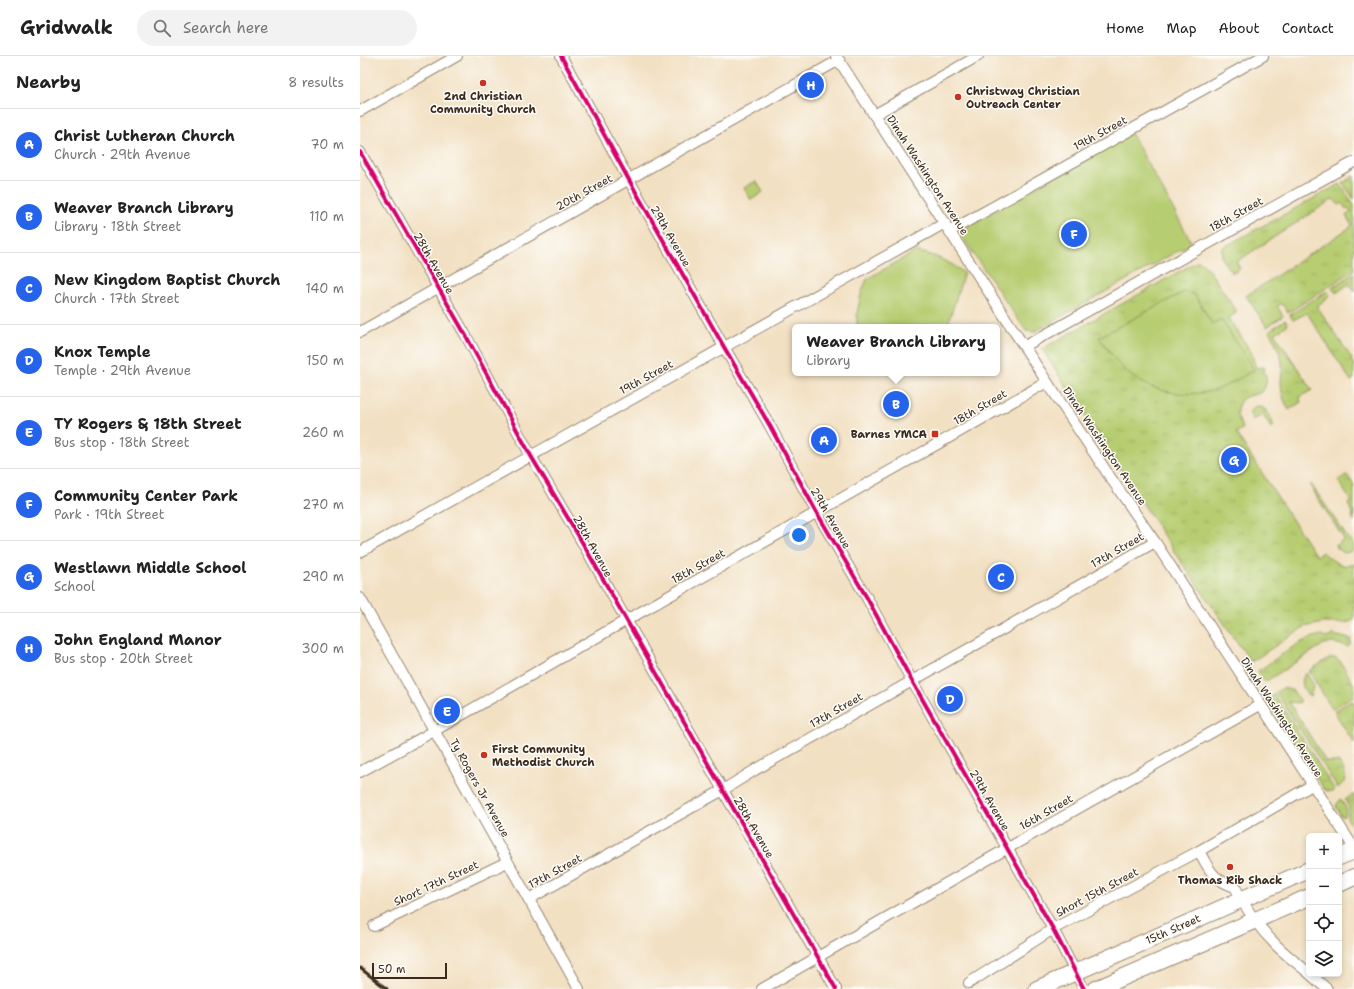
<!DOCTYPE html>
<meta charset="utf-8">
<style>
body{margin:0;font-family:"Shantell Sans",sans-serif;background:#f2f2f2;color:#222}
.controls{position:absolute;right:12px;bottom:12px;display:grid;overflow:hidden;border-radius:6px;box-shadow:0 2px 6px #0003}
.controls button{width:36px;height:36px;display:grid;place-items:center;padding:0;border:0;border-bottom:1px solid #e0e0e0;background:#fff;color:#222;font:20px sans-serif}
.scale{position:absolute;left:12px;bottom:10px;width:75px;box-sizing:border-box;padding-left:4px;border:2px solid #3b2a1e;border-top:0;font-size:11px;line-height:14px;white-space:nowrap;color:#3b2a1e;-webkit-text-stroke:3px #fdfcf7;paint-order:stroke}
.you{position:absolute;left:439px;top:479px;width:14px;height:14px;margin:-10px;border:3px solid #fff;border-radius:50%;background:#1a73e8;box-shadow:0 0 0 6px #1a73e833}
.badge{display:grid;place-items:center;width:26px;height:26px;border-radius:50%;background:#2563eb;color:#fff;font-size:13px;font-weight:700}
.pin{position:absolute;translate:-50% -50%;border:2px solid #fff;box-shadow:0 1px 4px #0006}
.popup{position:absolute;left:432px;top:268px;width:208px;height:52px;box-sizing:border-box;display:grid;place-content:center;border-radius:6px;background:#fff;filter:drop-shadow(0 1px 3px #0005);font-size:13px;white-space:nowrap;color:#767676}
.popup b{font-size:15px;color:#222}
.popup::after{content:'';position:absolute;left:50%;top:100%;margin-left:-8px;border:8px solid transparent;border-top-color:#fff}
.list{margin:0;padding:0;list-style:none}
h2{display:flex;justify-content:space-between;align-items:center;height:52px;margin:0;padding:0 16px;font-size:17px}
h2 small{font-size:13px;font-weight:400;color:#767676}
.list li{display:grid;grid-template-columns:26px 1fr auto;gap:12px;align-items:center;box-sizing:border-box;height:72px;padding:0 16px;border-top:1px solid #e0e0e0}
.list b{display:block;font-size:15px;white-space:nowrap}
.list p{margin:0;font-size:13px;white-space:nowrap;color:#767676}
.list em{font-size:13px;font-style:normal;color:#767676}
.icon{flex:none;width:22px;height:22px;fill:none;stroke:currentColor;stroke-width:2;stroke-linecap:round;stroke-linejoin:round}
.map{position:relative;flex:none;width:994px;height:933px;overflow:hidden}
header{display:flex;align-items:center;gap:24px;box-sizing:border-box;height:56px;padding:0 20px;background:#fff;border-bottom:1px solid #e0e0e0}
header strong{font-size:19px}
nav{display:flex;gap:22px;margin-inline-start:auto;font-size:14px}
.search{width:280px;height:36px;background:#f2f2f2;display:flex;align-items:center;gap:10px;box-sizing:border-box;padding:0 14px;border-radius:22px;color:#767676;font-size:15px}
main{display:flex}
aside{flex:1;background:#fff}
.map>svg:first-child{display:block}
</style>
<header>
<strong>Gridwalk</strong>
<div class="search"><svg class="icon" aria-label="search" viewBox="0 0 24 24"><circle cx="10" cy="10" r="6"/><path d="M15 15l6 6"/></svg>Search here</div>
<nav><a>Home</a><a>Map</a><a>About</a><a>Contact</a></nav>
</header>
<main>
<aside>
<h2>Nearby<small>8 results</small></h2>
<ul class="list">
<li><span class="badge">A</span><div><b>Christ Lutheran Church</b><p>Church · 29th Avenue</p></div><em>70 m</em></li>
<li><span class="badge">B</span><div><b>Weaver Branch Library</b><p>Library · 18th Street</p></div><em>110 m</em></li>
<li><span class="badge">C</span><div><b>New Kingdom Baptist Church</b><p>Church · 17th Street</p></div><em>140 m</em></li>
<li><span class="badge">D</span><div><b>Knox Temple</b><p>Temple · 29th Avenue</p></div><em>150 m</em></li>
<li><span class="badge">E</span><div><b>TY Rogers &amp; 18th Street</b><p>Bus stop · 18th Street</p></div><em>260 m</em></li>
<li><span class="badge">F</span><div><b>Community Center Park</b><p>Park · 19th Street</p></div><em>270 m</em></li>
<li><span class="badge">G</span><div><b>Westlawn Middle School</b><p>School</p></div><em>290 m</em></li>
<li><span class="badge">H</span><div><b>John England Manor</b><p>Bus stop · 20th Street</p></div><em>300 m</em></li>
</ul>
</aside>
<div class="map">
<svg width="994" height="933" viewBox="0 0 994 933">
<defs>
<pattern id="grass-tufts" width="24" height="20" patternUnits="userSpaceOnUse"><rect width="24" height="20" fill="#b7cd72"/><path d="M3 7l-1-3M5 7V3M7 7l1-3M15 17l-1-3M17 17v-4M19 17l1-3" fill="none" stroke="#9eb062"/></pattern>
</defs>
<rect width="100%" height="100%" fill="#fdfcf7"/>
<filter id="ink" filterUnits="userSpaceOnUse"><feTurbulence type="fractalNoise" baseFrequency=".025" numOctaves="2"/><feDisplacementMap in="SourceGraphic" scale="8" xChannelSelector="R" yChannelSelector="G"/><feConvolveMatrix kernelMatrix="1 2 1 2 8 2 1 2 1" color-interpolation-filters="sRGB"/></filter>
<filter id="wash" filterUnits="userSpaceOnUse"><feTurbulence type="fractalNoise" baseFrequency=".012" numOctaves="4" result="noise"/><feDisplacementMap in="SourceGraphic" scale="16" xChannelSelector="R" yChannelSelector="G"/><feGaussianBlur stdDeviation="0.9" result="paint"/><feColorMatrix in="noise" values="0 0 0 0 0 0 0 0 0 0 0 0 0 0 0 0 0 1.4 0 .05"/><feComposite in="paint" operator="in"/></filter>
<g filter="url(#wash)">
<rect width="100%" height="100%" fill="#f2e0c2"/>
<g fill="url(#grass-tufts)" stroke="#797c48">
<path d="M 994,120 L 994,143 L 983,127 Z"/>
<path d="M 980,128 L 994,149 L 994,214 L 928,257 L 922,248 L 917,250 L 923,260 L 907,271 L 886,240 L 992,170 L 986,160 L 991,156 L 990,154 L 986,153 L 982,147 L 979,149 L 973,143 L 876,206 L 880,212 L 876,216 L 871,216 L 872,214 C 862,207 861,202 862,192 Z"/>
<path d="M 838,205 L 843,207 L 848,213 L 876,254 L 876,257 L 869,262 L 891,296 L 896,312 L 904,311 L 905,312 L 904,316 C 908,321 907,332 901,336 C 891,342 881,336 877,354 C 876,360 880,365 882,372 L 882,373 L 876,377 L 956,500 L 963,496 C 971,504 982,513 994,508 L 994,540 L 992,545 L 994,546 L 994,564 L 986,567 L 963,567 L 944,571 L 891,606 L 815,497 L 682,293 Z"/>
<path d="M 994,217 L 994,235 L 989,228 L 976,237 L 972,232 Z"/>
<path d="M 967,235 L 970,240 L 957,250 L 992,303 L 991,304 L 994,309 L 994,323 L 991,325 L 947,257 L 933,264 L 930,259 Z"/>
<path d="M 925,264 L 928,268 L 915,278 L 952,334 L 940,341 L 941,346 L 929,354 C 924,346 921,336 921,326 C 921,320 923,314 922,307 C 920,295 915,285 909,275 Z"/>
<path d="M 897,350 C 908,351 910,361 914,370 L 911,372 L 903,359 L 893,364 L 890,358 L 890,355 L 894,351 Z"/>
<path d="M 987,419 L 994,429 L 994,466 L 990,452 L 988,448 L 991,445 L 978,425 Z"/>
<path d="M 951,428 L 987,481 L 993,487 L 994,493 L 990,496 L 984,497 L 977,492 L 976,489 L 984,483 L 950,430 Z"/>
<path d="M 962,579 L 967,582 L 972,579 L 991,583 L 990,588 L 988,591 L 974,587 L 964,588 L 905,626 L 898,615 C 917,603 940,582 962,579 Z"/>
<path d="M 969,602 L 976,602 L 980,605 L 994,629 L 994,642 L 991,641 L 972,653 L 949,615 Z"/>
<path d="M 946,617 L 954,629 L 950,640 L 947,639 C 943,631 939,625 946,617 Z"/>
<path d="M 923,632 L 932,634 L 941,645 L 939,647 L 929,646 L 966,706 L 979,706 C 983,713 987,717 984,726 L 978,732 L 916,636 Z"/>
<path d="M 914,638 L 973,731 L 975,734 C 971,736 968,736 964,733 L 909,649 L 908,645 Z"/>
<path d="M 991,645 L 994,646 L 994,687 L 974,655 Z"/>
<path d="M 992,739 L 994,739 L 994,773 L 987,762 L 989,751 L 985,744 Z"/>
<path d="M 981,743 L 986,752 L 985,759 L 982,761 L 976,751 L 977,748 Z"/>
</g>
<g fill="#b7cd72" stroke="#797c48">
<path d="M 771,77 L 832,187 L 674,276 L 666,275 L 602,181 L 601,176 L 603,173 Z"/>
<path d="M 396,125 L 403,136 L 391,144 L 384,132 Z"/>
<path d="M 556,195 C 574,199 589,205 604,217 L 587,271 L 497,271 L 497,257 L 501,238 L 507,223 Z"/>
<path d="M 824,236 L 835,239 L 852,268 L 861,263 L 894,314 C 881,321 867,331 852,335 C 825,341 797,337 773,321 C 759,311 749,295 739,281 Z"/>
</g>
</g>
<g filter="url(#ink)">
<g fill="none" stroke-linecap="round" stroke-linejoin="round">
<defs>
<g id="minor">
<path d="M 201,0 L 269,124 L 364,291 L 410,370 L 457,457 L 507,542 L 552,625 L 693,873 L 724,933"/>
<path d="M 476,0 L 687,326 L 750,421 L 795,486 L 994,792"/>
<path d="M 0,55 L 97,0"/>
<path d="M 514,59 L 618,0"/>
<path d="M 0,96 L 105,278 L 171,400 L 218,479 L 476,933"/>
<path d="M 590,175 L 903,0"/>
<path d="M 0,276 L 479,4"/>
<path d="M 665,290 L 994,106"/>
<path d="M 0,496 L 585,167"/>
<path d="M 0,542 L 219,933"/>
<path d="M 0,716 L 74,675 L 265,565 L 687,326"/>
<path d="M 839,795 C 850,815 852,823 875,831 C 885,852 900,873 916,889 C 926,899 938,908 949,917"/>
<path d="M 169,843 L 363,734 L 395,714 L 626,583 L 795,486"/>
<path d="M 14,870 L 147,806"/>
<path d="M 950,918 L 967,933"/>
<path d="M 609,927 L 693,873 L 839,795 L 952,729"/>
<path d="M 402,933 L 648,792 L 900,649"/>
</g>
<g id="primary">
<path d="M 979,801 L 994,795"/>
<path d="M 979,828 L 994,821"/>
<path d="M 677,933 L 949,814"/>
<path d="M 736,933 L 949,841"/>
</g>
</defs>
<use href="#minor" stroke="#968570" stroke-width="12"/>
<use href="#primary" stroke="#968570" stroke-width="18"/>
<use href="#minor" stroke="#fff" stroke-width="10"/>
<use href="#primary" stroke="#fff" stroke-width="16"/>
<path stroke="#3b2a1e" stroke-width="3" d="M 0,912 L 27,933"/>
<defs>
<g id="cycleway">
<path d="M 201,0 L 269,124 L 364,291 L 410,370 L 457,457 L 507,542 L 552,625 L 693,873 L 724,933"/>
<path d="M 0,96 L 105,278 L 171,400 L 218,479 L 476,933"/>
</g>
</defs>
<use href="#cycleway" stroke="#fdfcf7" stroke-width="6"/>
<use href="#cycleway" stroke="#d6006c" stroke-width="4"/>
</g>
</g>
<g fill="#c8321e" stroke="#fdfcf7" stroke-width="1.5">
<circle cx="123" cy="27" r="4"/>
<circle cx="598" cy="41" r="4"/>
<rect x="571" y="374" width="8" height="8" rx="2"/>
<circle cx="124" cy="699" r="4"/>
<circle cx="870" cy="811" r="4"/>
</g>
<g text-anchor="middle" stroke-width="3" stroke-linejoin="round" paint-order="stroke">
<g font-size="11" font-weight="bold" fill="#3b2a1e" stroke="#fdfcf7" text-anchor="start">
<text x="606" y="39">Christway Christian<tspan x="606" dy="13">Outreach Center</tspan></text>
<text x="123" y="44" text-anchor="middle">2nd Christian<tspan x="123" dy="13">Community Church</tspan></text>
<text x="567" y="382" text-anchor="end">Barnes YMCA</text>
<text x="132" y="697">First Community<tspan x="132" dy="13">Methodist Church</tspan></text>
<text x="870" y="828" text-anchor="middle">Thomas Rib Shack</text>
</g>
<g font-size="11" fill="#3b2a1e" stroke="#fdfcf7">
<text transform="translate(740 77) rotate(-29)" y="4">19th Street</text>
<text transform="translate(568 119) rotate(57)" y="4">Dinah Washington Avenue</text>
<text transform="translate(224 136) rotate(-29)" y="4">20th Street</text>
<text transform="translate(876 158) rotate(-29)" y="4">18th Street</text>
<text transform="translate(311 180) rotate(60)" y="4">29th Avenue</text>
<text transform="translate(74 207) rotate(60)" y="4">28th Avenue</text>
<text transform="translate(286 321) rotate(-29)" y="4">19th Street</text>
<text transform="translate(620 351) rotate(-30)" y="4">18th Street</text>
<text transform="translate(745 390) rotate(56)" y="4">Dinah Washington Avenue</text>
<text transform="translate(471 462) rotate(60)" y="4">29th Avenue</text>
<text transform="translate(233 490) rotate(61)" y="4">28th Avenue</text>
<text transform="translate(757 494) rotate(-30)" y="4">17th Street</text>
<text transform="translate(338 510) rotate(-29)" y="4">18th Street</text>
<text transform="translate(476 654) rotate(-30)" y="4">17th Street</text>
<text transform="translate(922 661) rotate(57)" y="4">Dinah Washington Avenue</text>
<text transform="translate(120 732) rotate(61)" y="4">Ty Rogers Jr Avenue</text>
<text transform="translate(630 744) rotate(60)" y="4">29th Avenue</text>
<text transform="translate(686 756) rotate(-30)" y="4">16th Street</text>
<text transform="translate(394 771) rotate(60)" y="4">28th Avenue</text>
<text transform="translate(195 815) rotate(-29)" y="4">17th Street</text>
<text transform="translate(76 827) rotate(-25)" y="4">Short 17th Street</text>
<text transform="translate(737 836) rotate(-28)" y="4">Short 15th Street</text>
<text transform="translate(813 873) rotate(-24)" y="4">15th Street</text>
</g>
</g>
</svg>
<div class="controls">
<button>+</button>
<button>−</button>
<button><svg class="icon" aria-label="locate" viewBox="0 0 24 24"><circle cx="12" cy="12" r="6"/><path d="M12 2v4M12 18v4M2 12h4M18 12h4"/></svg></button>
<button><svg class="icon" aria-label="layers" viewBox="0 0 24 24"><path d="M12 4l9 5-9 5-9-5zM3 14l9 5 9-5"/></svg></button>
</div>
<div class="scale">50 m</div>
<div class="you"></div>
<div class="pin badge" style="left:464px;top:384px">A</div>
<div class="pin badge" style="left:536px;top:348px">B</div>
<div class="popup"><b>Weaver Branch Library</b>Library</div>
<div class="pin badge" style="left:641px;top:521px">C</div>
<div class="pin badge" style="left:590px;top:643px">D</div>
<div class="pin badge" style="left:87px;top:655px">E</div>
<div class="pin badge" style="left:714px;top:178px">F</div>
<div class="pin badge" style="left:874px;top:404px">G</div>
<div class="pin badge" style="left:451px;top:29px">H</div>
</div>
</main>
